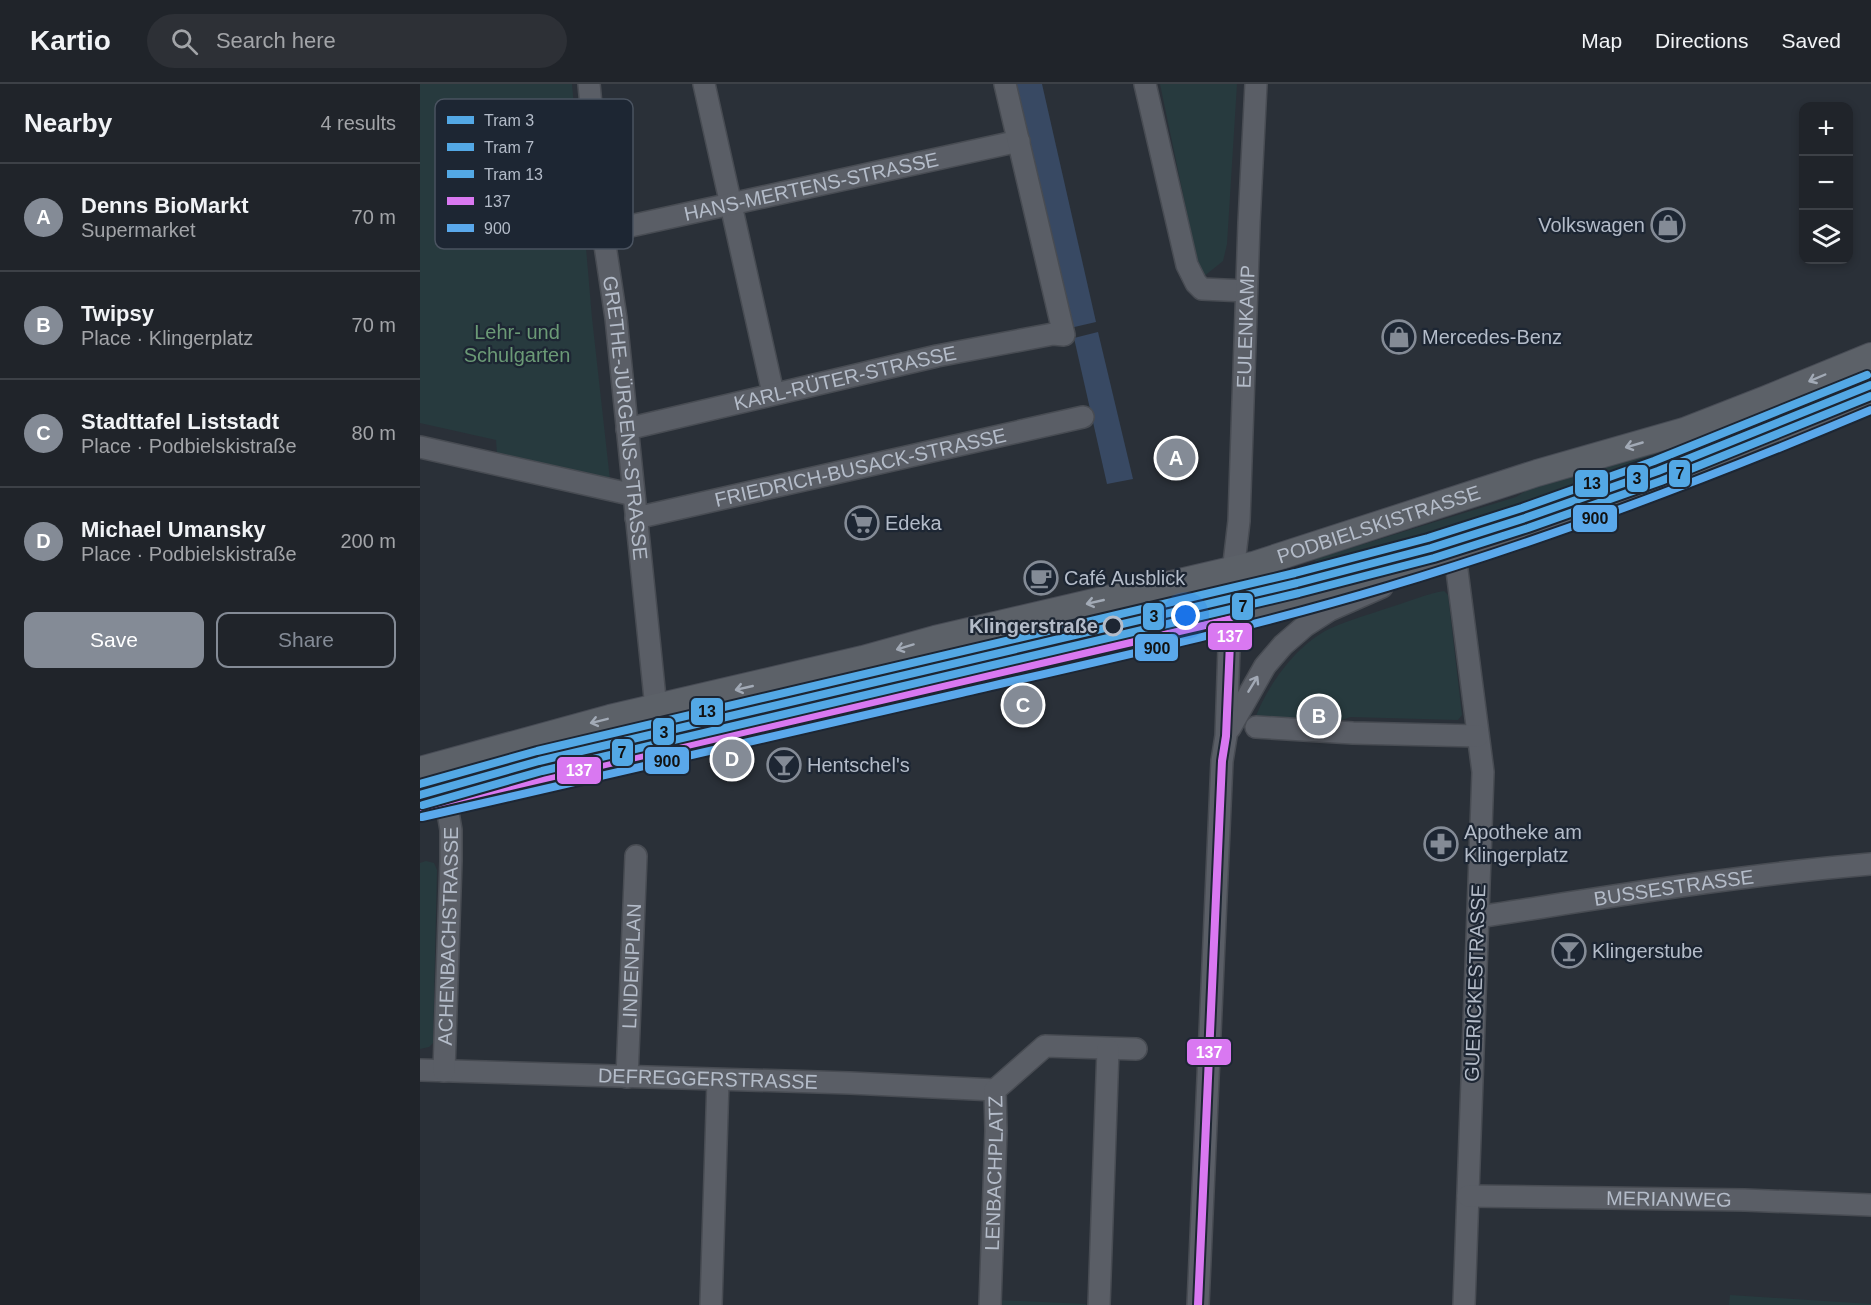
<!DOCTYPE html>
<meta charset="utf-8">
<style>
body{margin:0;font-family:Arial,sans-serif;background:#2d3036;color:#f1f3f6}
.controls{position:absolute;right:18px;top:18px;display:grid;overflow:hidden;border-radius:12px;box-shadow:0 3px 9px #0003}
.controls button{width:54px;height:54px;display:grid;place-items:center;padding:0;border:0;border-bottom:2px solid #3d4147;background:#20242a;color:#f1f3f6;font:30px sans-serif}
.you{position:absolute;left:766px;top:532px;width:21px;height:21px;margin:-15px;border:4px solid #fff;border-radius:50%;background:#1a73e8;box-shadow:0 0 0 9px #1a73e833}
.badge{display:grid;place-items:center;width:39px;height:39px;border-radius:50%;background:#848b96;color:#fff;font-size:20px;font-weight:700}
.pin{position:absolute;translate:-50% -50%;border:3px solid #fff;box-shadow:0 2px 6px #0006}
.list{margin:0;padding:0;list-style:none}
h2{display:flex;justify-content:space-between;align-items:center;height:78px;margin:0;padding:0 24px;font-size:26px}
h2 small{font-size:20px;font-weight:400;color:#a2a4a8}
.list li{display:grid;grid-template-columns:39px 1fr auto;gap:18px;align-items:center;box-sizing:border-box;height:108px;padding:0 24px;border-top:2px solid #3d4147}
.list b{display:block;font-size:22px;white-space:nowrap}
.list p{margin:0;font-size:20px;white-space:nowrap;color:#a2a4a8}
.list em{font-size:20px;font-style:normal;color:#a2a4a8}
.actions{display:flex;gap:12px;padding:18px 24px}
.actions a{flex:1;padding:14px 0;border:2px solid #848b96;border-radius:12px;text-align:center;font-size:21px;color:#848b96}
.actions .main{background:#848b96;color:#fff}
.icon{flex:none;width:33px;height:33px;fill:none;stroke:currentColor;stroke-width:2;stroke-linecap:round;stroke-linejoin:round}
.map{position:relative;flex:none;width:1451px;height:1221px;overflow:hidden}
header{display:flex;align-items:center;gap:36px;box-sizing:border-box;height:84px;padding:0 30px;background:#20242a;border-bottom:2px solid #3d4147}
header strong{font-size:28px}
nav{display:flex;gap:33px;margin-inline-start:auto;font-size:21px}
.search{width:420px;height:54px;background:#2d3036;display:flex;align-items:center;gap:15px;box-sizing:border-box;padding:0 21px;border-radius:33px;color:#a2a4a8;font-size:22px}
main{display:flex}
aside{flex:1;background:#20242a}
.map>svg:first-child{display:block}
</style>
<header>
<strong>Kartio</strong>
<div class="search"><svg class="icon" aria-label="search" viewBox="0 0 24 24"><circle cx="10" cy="10" r="6"/><path d="M15 15l6 6"/></svg>Search here</div>
<nav><a>Map</a><a>Directions</a><a>Saved</a></nav>
</header>
<main>
<aside>
<h2>Nearby<small>4 results</small></h2>
<ul class="list">
<li><span class="badge">A</span><div><b>Denns BioMarkt</b><p>Supermarket</p></div><em>70 m</em></li>
<li><span class="badge">B</span><div><b>Twipsy</b><p>Place · Klingerplatz</p></div><em>70 m</em></li>
<li><span class="badge">C</span><div><b>Stadttafel Liststadt</b><p>Place · Podbielskistraße</p></div><em>80 m</em></li>
<li><span class="badge">D</span><div><b>Michael Umansky</b><p>Place · Podbielskistraße</p></div><em>200 m</em></li>
</ul>
<div class="actions"><a class="main">Save</a><a>Share</a></div>
</aside>
<div class="map">
<svg width="1451" height="1221" viewBox="0 0 1451 1221">
<rect width="100%" height="100%" fill="#2a3038"/>
<g fill="#273a3e">
<path d="M 0,0 L 152,0 L 172,234 L 190,396 L 77,370 L 76,356 L 0,339 Z"/>
<path d="M 740,0 L 817,0 L 807,160 L 803,177 L 783,193 L 774,163 Z"/>
<path d="M 1451,283 L 1451,290 C 1352,332 1251,371 1149,406 C 1115,417 1081,431 1046,441 C 997,456 947,468 896,480 L 895,475 L 1096,413 L 1117,400 Z"/>
<path d="M 1024,507 L 1028,511 L 1042,631 L 1038,636 L 930,633 L 914,639 L 834,637 C 847,602 875,562 909,545 C 929,536 950,530 971,523 C 988,518 1006,510 1024,507 Z"/>
<path d="M 6,777 L 14,779 L 17,786 L 13,959 L 9,963 L 0,965 L 0,779 Z"/>
<path d="M 1310,1211 L 1451,1220 L 1451,1221 L 1309,1221 Z"/>
<path d="M 578,1216 L 666,1220 L 666,1221 L 578,1221 Z"/>
</g>
<g fill="#384963">
<path d="M 594,0 L 622,0 L 676,238 L 650,244 Z"/>
<path d="M 678,248 L 713,395 L 687,400 L 654,254 Z"/>
</g>
<g fill="none" stroke-linecap="round" stroke-linejoin="round">
<defs>
<g id="minor">
<path id="s1" d="M 169,0 L 183,148 L 196,234 L 236,624 L 243,667"/>
<path d="M 284,0 L 353,309"/>
<path d="M 725,0 L 767,181 L 776,199 L 782,205 L 826,207"/>
<path id="s2" d="M 183,148 L 599,57"/>
<path id="s3" d="M 207,345 L 517,272 L 633,250 L 644,251 L 585,0"/>
<path d="M 0,363 L 214,411"/>
<path id="s4" d="M 216,434 L 663,333"/>
<path d="M 1021,477 L 1035,471 L 1063,688 L 1044,1221"/>
<path d="M 836,643 L 933,649 L 1058,652"/>
<path d="M 810,644 L 845,582 L 863,561 L 885,542 L 910,526 L 962,503"/>
<path id="s5" d="M 1058,833 C 1189,813 1319,791 1451,780"/>
<path id="s6" d="M 0,986 L 430,999 L 575,1006"/>
<path id="s7" d="M 24,987 L 31,777 L 31,746 L 26,717"/>
<path id="s8" d="M 207,993 L 216,772"/>
<path id="s9" d="M 1048,1112 L 1325,1116 L 1451,1121"/>
<path d="M 291,1221 L 298,996"/>
<path id="s10" d="M 570,1221 L 576,1047 L 575,1006 L 625,962 L 716,965"/>
<path d="M 679,1221 L 688,965"/>
<path id="s11" d="M 778,1221 L 802,677 L 806,652 L 811,505 L 819,437 L 829,139 L 836,0"/>
</g>
<g id="major">
<path id="s12" d="M 0,686 L 190,634 L 443,575 L 515,555 L 833,481 L 1117,389 L 1264,347 L 1346,315 L 1451,272"/>
<path d="M 0,723 L 784,542 C 905,512 1024,476 1142,436 C 1246,400 1349,358 1451,315"/>
</g>
</defs>
<use href="#minor" stroke="#484c53" stroke-width="24"/>
<use href="#major" stroke="#484c55" stroke-width="28"/>
<use href="#minor" stroke="#5a5e66" stroke-width="21"/>
<use href="#major" stroke="#5c6168" stroke-width="26"/>
<defs>
<path id="bus-1" d="M 0,723 L 811,535 L 806,652 L 802,677 L 778,1221"/>
<path id="bus-2" d="M 2,733 C 182,692 362,650 541,609 C 684,576 827,545 967,503 C 1132,454 1292,393 1451,326"/>
</defs>
<use href="#bus-1" stroke="#1d2633" stroke-width="12"/>
<use href="#bus-2" stroke="#1d2633" stroke-width="12"/>
<use href="#bus-1" stroke="#d978f1" stroke-width="8"/>
<use href="#bus-2" stroke="#5aa8eb" stroke-width="8"/>
<defs>
<path id="tram-1" d="M 0,711 L 119,677 L 877,499 L 1011,464 L 1105,434 L 1238,387 L 1451,301"/>
<path id="tram-2" d="M 3,721 L 122,687 L 879,509 L 1014,474 L 1108,444 L 1241,397 L 1451,312"/>
<path id="tram-3" d="M 0,700 L 117,667 L 875,489 L 1008,454 L 1102,424 L 1234,377 L 1447,291"/>
</defs>
<use href="#tram-1" stroke="#1d2633" stroke-width="12"/>
<use href="#tram-2" stroke="#1d2633" stroke-width="12"/>
<use href="#tram-3" stroke="#1d2633" stroke-width="12"/>
<use href="#tram-1" stroke="#53a8e5" stroke-width="8"/>
<use href="#tram-2" stroke="#53a8e5" stroke-width="8"/>
<use href="#tram-3" stroke="#53a8e5" stroke-width="8"/>
</g>
<defs><path id="oneway-shaft" d="M-6 0H5M1.5-3L5.5 0L1.5 3" fill="none" stroke-width="1.6" stroke-linecap="round" stroke-linejoin="round" transform="scale(1.5)"/></defs>
<g stroke="#a2aab6">
<use href="#oneway-shaft" transform="translate(1397 294) rotate(157)"/>
<use href="#oneway-shaft" transform="translate(1214 361) rotate(164)"/>
<use href="#oneway-shaft" transform="translate(675 518) rotate(167)"/>
<use href="#oneway-shaft" transform="translate(485 563) rotate(163)"/>
<use href="#oneway-shaft" transform="translate(324 604) rotate(167)"/>
<use href="#oneway-shaft" transform="translate(179 637) rotate(166)"/>
</g>
<use stroke="#a2a9b5" href="#oneway-shaft" transform="translate(833 600) rotate(-59)"/>
<defs>
<symbol id="shop-ring" viewBox="-11 -11 22 22"><circle r="9.5" fill="#1d2633" stroke="#848b96" stroke-width="1.5"/><path d="M-5-2.5h2.3a2.7 3.5 0 0 1 5.4 0H5L5.5 6h-11ZM-1.5-2.5h3a1.5 2.3 0 0 0-3 0Z" fill="#848b96"/></symbol>
<symbol id="supermarket-ring" viewBox="-11 -11 22 22"><circle r="9.5" fill="#1d2633" stroke="#848b96" stroke-width="1.5"/><path d="M-6-5.5h2.5l.6 2H6L4.5 2H-2.5L-4.4-4H-6ZM-1.5 3.2a1.3 1.3 0 1 0 .1 0ZM3 3.2a1.3 1.3 0 1 0 .1 0Z" fill="#848b96"/></symbol>
<symbol id="cafe-ring" viewBox="-11 -11 22 22"><circle r="9.5" fill="#1d2633" stroke="#848b96" stroke-width="1.5"/><path d="M-5.5-4.5H6V0H3Q3 3.5 0 3.5H-2.5Q-5.5 3.5-5.5 0ZM3-3.2v2h1.7v-2ZM-6 4.5H4V6H-6Z" fill="#848b96"/></symbol>
<symbol id="bar-ring" viewBox="-11 -11 22 22"><circle r="9.5" fill="#1d2633" stroke="#848b96" stroke-width="1.5"/><path d="M-6-5H6L.8 .8V4.5H3.5V6h-7V4.5H-.8V.8Z" fill="#848b96"/></symbol>
<symbol id="pharmacy-ring" viewBox="-11 -11 22 22"><circle r="9.5" fill="#1d2633" stroke="#848b96" stroke-width="1.5"/><path d="M-2-6h4v4h4v4h-4v4h-4v-4h-4v-4h4Z" fill="#848b96"/></symbol>
</defs>
<g fill-rule="evenodd">
<use href="#shop-ring" x="1229" y="122" width="38" height="38"/>
<use href="#shop-ring" x="960" y="234" width="38" height="38"/>
<use href="#supermarket-ring" x="423" y="420" width="38" height="38"/>
<use href="#cafe-ring" x="602" y="475" width="38" height="38"/>
<use href="#bar-ring" x="345" y="662" width="38" height="38"/>
<use href="#pharmacy-ring" x="1002" y="741" width="38" height="38"/>
<use href="#bar-ring" x="1130" y="848" width="38" height="38"/>
</g>
<circle fill="#1d2633" stroke="#b4bcc9" stroke-width="3" cx="693" cy="542" r="9"/>
<g text-anchor="middle" stroke-width="4.5" stroke-linejoin="round" paint-order="stroke">
<g font-size="20" fill="#b4bcc9" stroke="#1d2633">
<text dy="7" stroke="none"><textPath href="#s2" startOffset="213">HANS-MERTENS-STRASSE</textPath></text>
<text dy="7" stroke="none"><textPath href="#s11" startOffset="980">EULENKAMP</textPath></text>
<text dy="7" stroke="none"><textPath href="#s3" startOffset="224">KARL-RÜTER-STRASSE</textPath></text>
<text dy="7" stroke="none"><textPath href="#s1" startOffset="336">GRETHE-JÜRGENS-STRASSE</textPath></text>
<text dy="7" stroke="none"><textPath href="#s4" startOffset="230">FRIEDRICH-BUSACK-STRASSE</textPath></text>
<text dy="7" stroke="none"><textPath href="#s12" startOffset="990">PODBIELSKISTRASSE</textPath></text>
<text dy="7" stroke="none"><textPath href="#s5" startOffset="198">BUSSESTRASSE</textPath></text>
<text dy="7" stroke="none"><textPath href="#s7" startOffset="135">ACHENBACHSTRASSE</textPath></text>
<text dy="7" stroke="none"><textPath href="#s8" startOffset="111">LINDENPLAN</textPath></text>
<text transform="translate(1055 899) rotate(-88)" y="7">GUERICKESTRASSE</text>
<text dy="7" stroke="none"><textPath href="#s6" startOffset="288">DEFREGGERSTRASSE</textPath></text>
<text dy="7" stroke="none"><textPath href="#s10" startOffset="132">LENBACHPLATZ</textPath></text>
<text dy="7" stroke="none"><textPath href="#s9" startOffset="201">MERIANWEG</textPath></text>
</g>
<g font-size="20" fill="#b4bcc9" stroke="#1d2633" text-anchor="start">
<text x="1225" y="148" text-anchor="end">Volkswagen</text>
<text x="1002" y="260">Mercedes-Benz</text>
<text x="465" y="446">Edeka</text>
<text x="644" y="501">Café Ausblick</text>
<text x="387" y="688">Hentschel's</text>
<text x="1044" y="755">Apotheke am<tspan x="1044" dy="23">Klingerplatz</tspan></text>
<text x="1172" y="874">Klingerstube</text>
</g>
<g font-size="20" fill="#6b9a76" stroke="#1d2633">
<text x="97" y="255">Lehr- und<tspan x="97" dy="23">Schulgarten</tspan></text>
</g>
<g font-size="20" font-weight="bold" fill="#b4bcc9" stroke="#1d2633" text-anchor="end">
<text x="678" y="549">Klingerstraße</text>
</g>
</g>
<rect x="15" y="15" width="198" height="150" rx="9" fill="#1d2633" stroke="#4a5360" stroke-width="1.5"/>
<rect x="27" y="32" width="27" height="8" fill="#53a8e5"/>
<rect x="27" y="59" width="27" height="8" fill="#53a8e5"/>
<rect x="27" y="86" width="27" height="8" fill="#53a8e5"/>
<rect x="27" y="113" width="27" height="8" fill="#d978f1"/>
<rect x="27" y="140" width="27" height="8" fill="#5aa8eb"/>
<g font-size="16" fill="#b4bcc9">
<text x="64" y="42">Tram 3</text>
<text x="64" y="69">Tram 7</text>
<text x="64" y="96">Tram 13</text>
<text x="64" y="123">137</text>
<text x="64" y="150">900</text>
</g>
<g stroke="#1d2633" stroke-width="2">
<rect x="1248" y="375" width="23" height="29" rx="6" fill="#53a8e5"/>
<rect x="1206" y="380" width="23" height="29" rx="6" fill="#53a8e5"/>
<rect x="1154" y="385" width="35" height="29" rx="6" fill="#53a8e5"/>
<rect x="1152" y="420" width="46" height="29" rx="6" fill="#5aa8eb"/>
<rect x="811" y="508" width="23" height="29" rx="6" fill="#53a8e5"/>
<rect x="722" y="518" width="23" height="29" rx="6" fill="#53a8e5"/>
<rect x="787" y="538" width="46" height="29" rx="6" fill="#d978f1"/>
<rect x="714" y="549" width="45" height="29" rx="6" fill="#5aa8eb"/>
<rect x="270" y="613" width="34" height="29" rx="6" fill="#53a8e5"/>
<rect x="232" y="633" width="23" height="29" rx="6" fill="#53a8e5"/>
<rect x="191" y="654" width="23" height="29" rx="6" fill="#53a8e5"/>
<rect x="224" y="662" width="46" height="29" rx="6" fill="#5aa8eb"/>
<rect x="136" y="672" width="46" height="29" rx="6" fill="#d978f1"/>
<rect x="766" y="954" width="46" height="28" rx="6" fill="#d978f1"/>
</g>
<g font-size="16" text-anchor="middle" font-weight="bold" fill="#fff">
<text x="810" y="558">137</text>
<text x="159" y="692">137</text>
<text x="789" y="974">137</text>
</g>
<g font-size="16" text-anchor="middle" font-weight="bold" fill="#111">
<text x="1260" y="395">7</text>
<text x="1217" y="400">3</text>
<text x="1172" y="405">13</text>
<text x="1175" y="440">900</text>
<text x="823" y="528">7</text>
<text x="734" y="538">3</text>
<text x="737" y="570">900</text>
<text x="287" y="633">13</text>
<text x="244" y="654">3</text>
<text x="202" y="674">7</text>
<text x="247" y="683">900</text>
</g>
</svg>
<div class="controls">
<button>+</button>
<button>−</button>
<button><svg class="icon" aria-label="layers" viewBox="0 0 24 24"><path d="M12 4l9 5-9 5-9-5zM3 14l9 5 9-5"/></svg></button>
</div>
<div class="you"></div>
<div class="pin badge" style="left:756px;top:374px">A</div>
<div class="pin badge" style="left:899px;top:632px">B</div>
<div class="pin badge" style="left:603px;top:621px">C</div>
<div class="pin badge" style="left:312px;top:675px">D</div>
</div>
</main>
